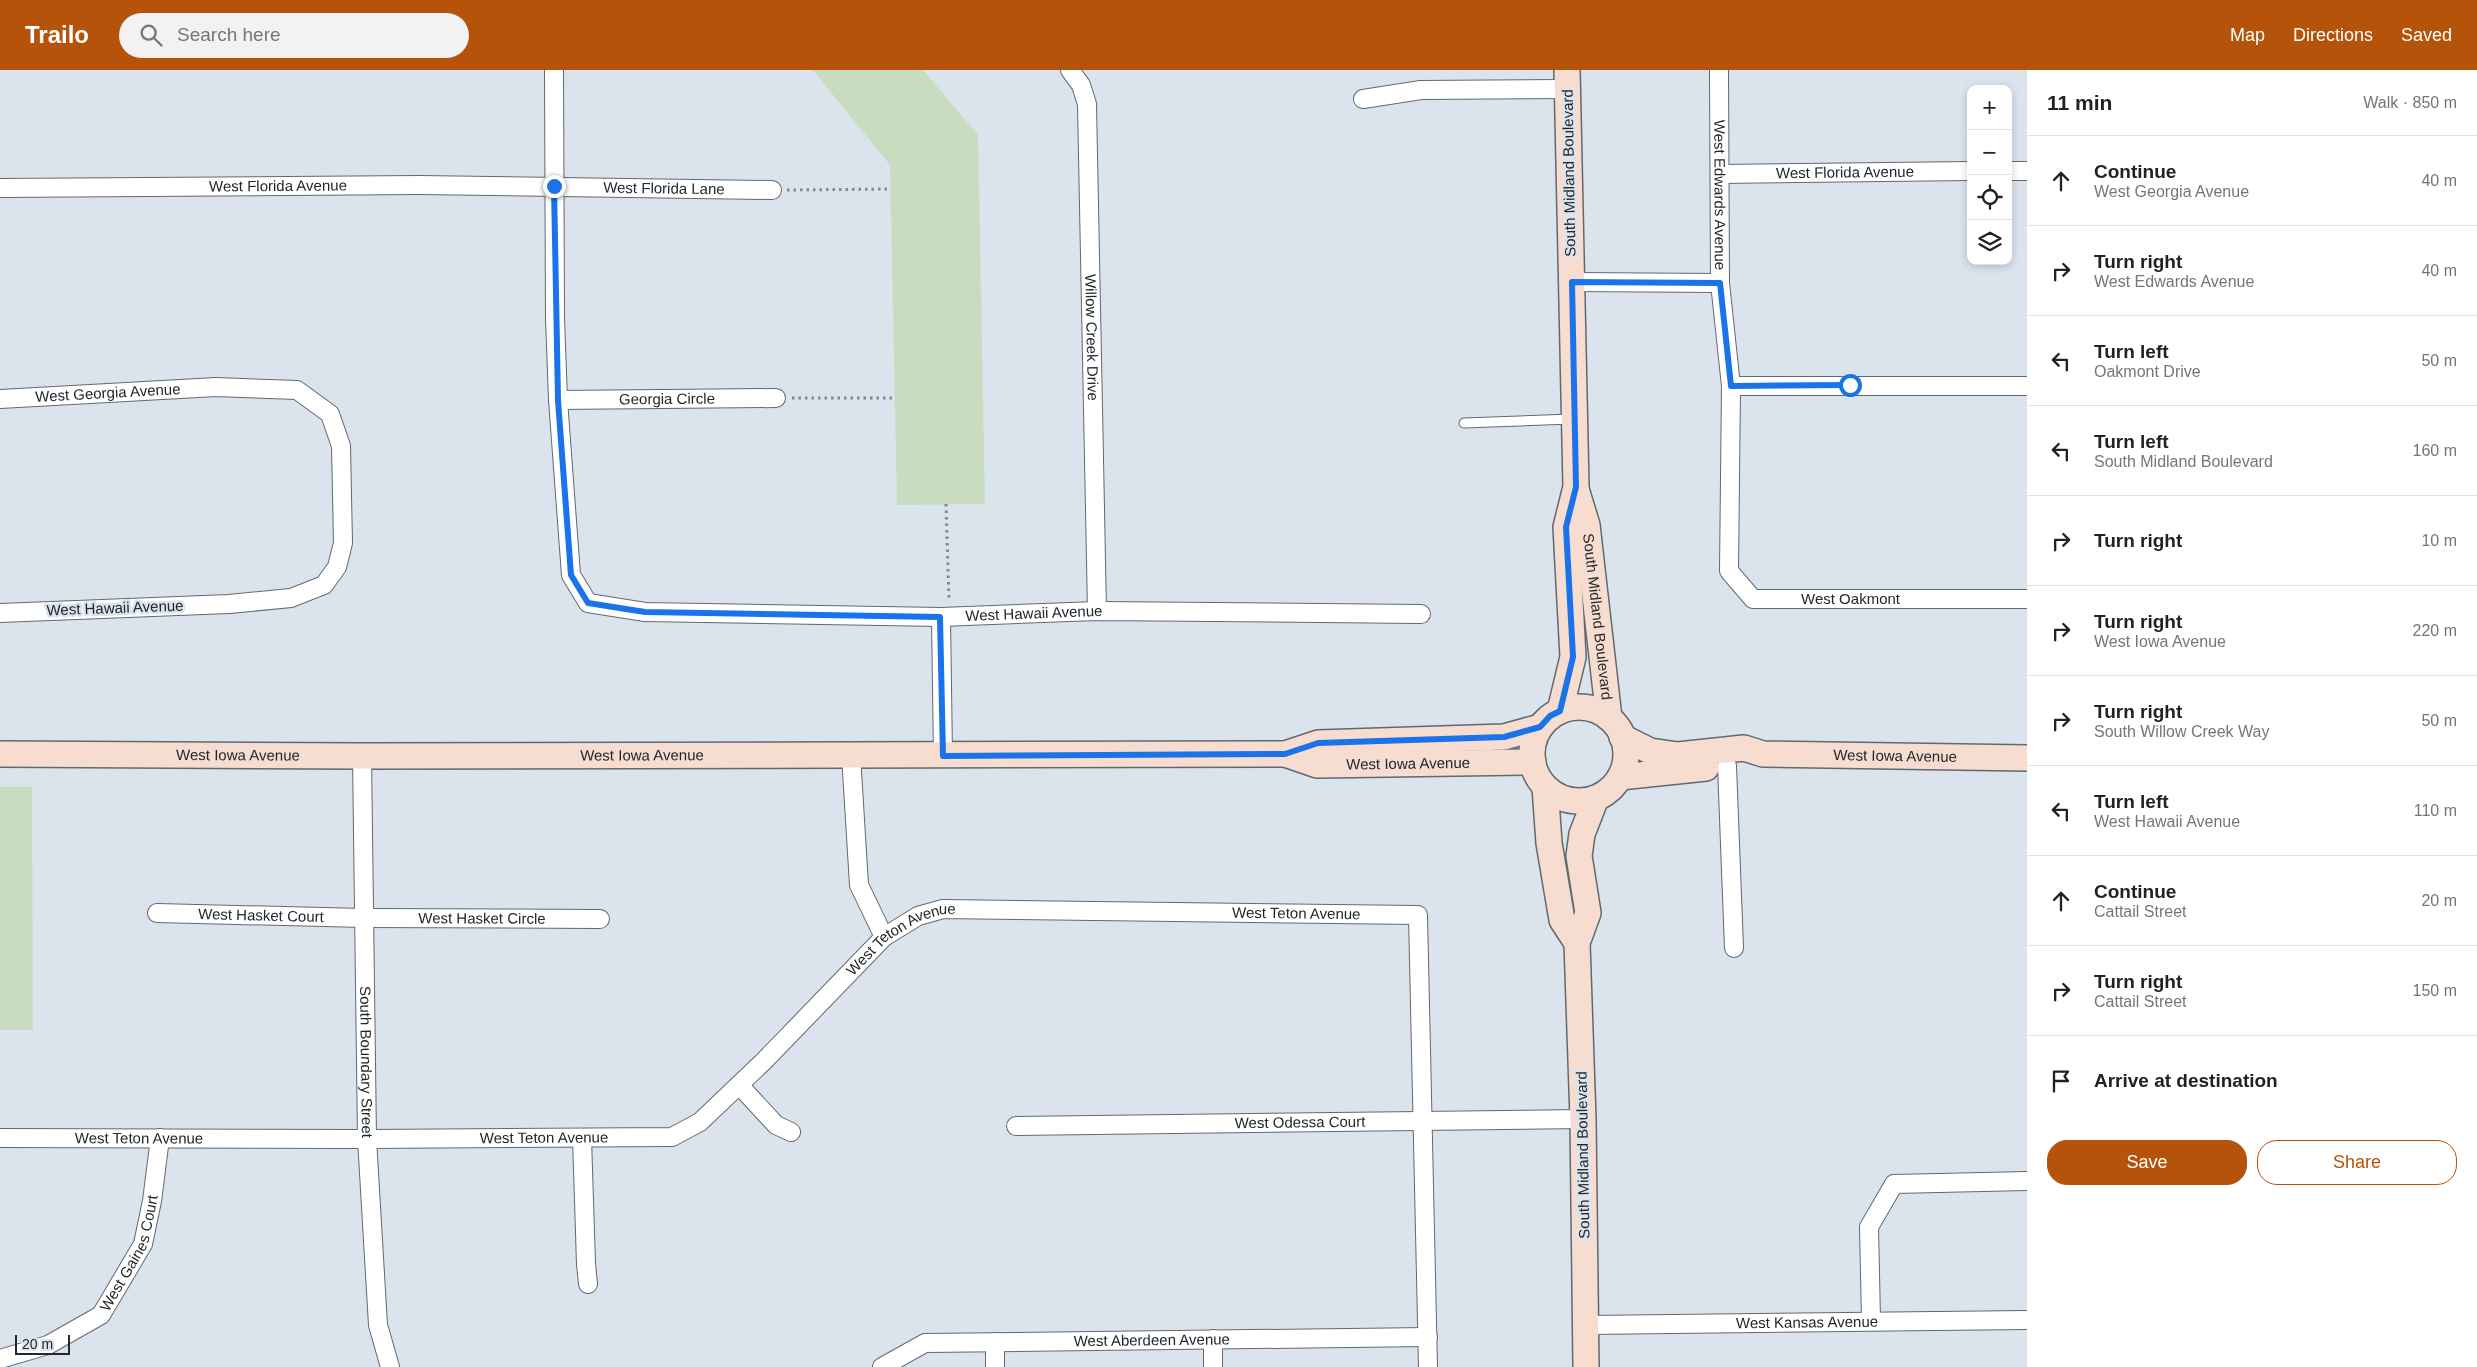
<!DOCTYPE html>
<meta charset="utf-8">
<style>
body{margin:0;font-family:Arial,sans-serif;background:#f2f2f2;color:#222}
.controls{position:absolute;right:15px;top:15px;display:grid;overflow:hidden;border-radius:10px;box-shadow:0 2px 8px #0003}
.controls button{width:45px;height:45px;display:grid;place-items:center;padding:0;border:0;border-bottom:1px solid #e0e0e0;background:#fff;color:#222;font:25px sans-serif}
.scale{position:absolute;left:15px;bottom:12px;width:55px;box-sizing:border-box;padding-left:5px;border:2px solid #24272a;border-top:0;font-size:14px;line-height:18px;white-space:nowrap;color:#24272a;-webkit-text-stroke:4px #dbe4ed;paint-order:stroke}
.stop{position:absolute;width:15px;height:15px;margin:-11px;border:4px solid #1a73e8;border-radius:50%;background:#fff}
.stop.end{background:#1a73e8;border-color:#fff;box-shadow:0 1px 5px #0008}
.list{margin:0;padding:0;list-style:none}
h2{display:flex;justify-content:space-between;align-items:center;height:65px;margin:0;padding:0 20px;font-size:21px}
h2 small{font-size:16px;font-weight:400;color:#767676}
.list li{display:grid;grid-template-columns:32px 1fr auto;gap:15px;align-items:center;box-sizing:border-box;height:90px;padding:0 20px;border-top:1px solid #e0e0e0}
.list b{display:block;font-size:19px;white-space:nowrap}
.list p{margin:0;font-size:16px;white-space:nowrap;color:#767676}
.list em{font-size:16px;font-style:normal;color:#767676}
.actions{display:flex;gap:10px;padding:15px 20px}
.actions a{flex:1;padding:11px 0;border:1px solid #b45309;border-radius:20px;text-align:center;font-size:18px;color:#b45309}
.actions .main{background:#b45309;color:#fff}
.icon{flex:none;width:28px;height:28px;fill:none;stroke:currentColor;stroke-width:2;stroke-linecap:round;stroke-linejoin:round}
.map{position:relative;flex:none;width:2027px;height:1297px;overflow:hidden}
header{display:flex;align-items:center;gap:30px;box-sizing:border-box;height:70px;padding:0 25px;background:#b45309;color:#fff}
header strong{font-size:24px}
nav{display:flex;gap:28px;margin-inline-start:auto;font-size:18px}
.search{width:350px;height:45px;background:#f2f2f2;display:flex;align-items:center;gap:12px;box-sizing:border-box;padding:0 18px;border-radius:28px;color:#767676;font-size:19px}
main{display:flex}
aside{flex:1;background:#fff}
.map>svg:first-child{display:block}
</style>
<header>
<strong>Trailo</strong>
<div class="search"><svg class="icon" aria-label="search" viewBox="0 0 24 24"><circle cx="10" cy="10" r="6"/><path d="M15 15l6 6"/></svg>Search here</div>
<nav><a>Map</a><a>Directions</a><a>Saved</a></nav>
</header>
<main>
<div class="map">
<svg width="2027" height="1297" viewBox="0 0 2027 1297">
<rect width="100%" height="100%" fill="#dbe4ed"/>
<g fill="#c8dcbf">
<path d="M 813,0 L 923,0 L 978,65 L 985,434 L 897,435 L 890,95 Z"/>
<path d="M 0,717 L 32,717 L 33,960 L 0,960 Z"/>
</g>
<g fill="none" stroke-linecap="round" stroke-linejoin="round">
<defs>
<path id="lane" d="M 1464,353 L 1572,349"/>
<g id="street">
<path id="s1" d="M 554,0 L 555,248 L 558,330 L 571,505 L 588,533 L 645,542 L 941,547 L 1097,541 L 1421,544"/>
<path id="s2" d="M 1070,0 L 1081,15 L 1087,34 L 1097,541"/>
<path id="s3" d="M 1719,0 L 1720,213 L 1731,316 L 1729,501 L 1753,529 L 2027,529"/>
<path d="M 1363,29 L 1421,20 L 1567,19"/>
<path d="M 2008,101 L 2027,101"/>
<path id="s4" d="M 1720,104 L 1971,101"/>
<path id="s5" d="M 0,118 L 419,115 L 772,120"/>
<path d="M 1572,212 L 1720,213"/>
<path d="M 1731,316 L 2027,316"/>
<path id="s6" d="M 0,329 L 216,317 L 297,320 L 330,344 L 341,376 L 343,473 L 337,497 L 324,515 L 291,528 L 229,534 L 0,543"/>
<path id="s7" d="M 558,330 L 776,328"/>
<path d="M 941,547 L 943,686"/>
<path d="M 851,685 L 859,815 L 884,867"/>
<path id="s8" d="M 362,686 L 367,1069 L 378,1255 L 390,1297"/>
<path d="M 1727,696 L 1734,878"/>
<path id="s9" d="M 157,843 L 364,848 L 600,849"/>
<path d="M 739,1015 L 776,1055 L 791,1062"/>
<path id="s10" d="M 1016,1056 L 1583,1049"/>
<path id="s11" d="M 0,1068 L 367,1069 L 672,1067 L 700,1052 L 764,991 L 884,867 L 918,846 L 943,839 L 1418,845 L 1428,1297"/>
<path d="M 582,1068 L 586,1194 L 588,1214"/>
<path d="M 1871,1250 L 1869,1157 L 1894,1114 L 2027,1111"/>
<path id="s12" d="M 1587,1255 L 2027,1250"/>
<path d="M 1213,1269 L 1213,1297"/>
<path d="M 995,1272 L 995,1297"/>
<path id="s13" d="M 0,1289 L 48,1275 L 101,1245 L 143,1174 L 152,1131 L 160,1068"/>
<path id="s14" d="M 882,1297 L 925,1273 L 1428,1267"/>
</g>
<g id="secondary">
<path id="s15" d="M 1576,419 L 1587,455 L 1609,648"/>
<circle cx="1579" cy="684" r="47"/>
<path d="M 1560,641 L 1573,587 L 1566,457 L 1576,417 L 1567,0"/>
<path id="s16" d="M 1622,667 L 1650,681 L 1678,685 L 1744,678 L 1763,684 L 2027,688"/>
<path id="s17" d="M 0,684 L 362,686 L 1285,684 L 1318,673 L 1504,667 L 1540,657"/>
<path id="s18" d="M 1285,684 L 1317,695 L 1533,692"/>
<path d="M 1620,707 L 1706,698"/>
<path d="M 1545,717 L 1549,773 L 1562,850 L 1577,873"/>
<path d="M 1586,1297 L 1583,1049 L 1577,873 L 1588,843 L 1579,786 L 1582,764 L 1596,728"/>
</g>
</defs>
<use href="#lane" stroke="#616970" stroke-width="11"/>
<use href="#street" stroke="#616970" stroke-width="20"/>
<use href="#secondary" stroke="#616970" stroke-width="28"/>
<g stroke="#81888e" stroke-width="3" stroke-dasharray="2.5 4" stroke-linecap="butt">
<path d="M 787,120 L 891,119"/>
<path d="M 792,328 L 895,328"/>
<path d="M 946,434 L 949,530"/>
</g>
<use href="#lane" stroke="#fff" stroke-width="9"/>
<use href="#street" stroke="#fff" stroke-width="18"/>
<use href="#secondary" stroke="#f6ddd0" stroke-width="25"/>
</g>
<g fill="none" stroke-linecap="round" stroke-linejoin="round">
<path stroke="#1a73e8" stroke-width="6" d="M 554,116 L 558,330 L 571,505 L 588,533 L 645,542 L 940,547 L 943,686 L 1285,684 L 1318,673 L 1504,667 L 1540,657 L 1550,646 L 1560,641 L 1573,587 L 1566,457 L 1576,417 L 1572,212 L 1720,213 L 1731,316 L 1850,315"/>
</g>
<g text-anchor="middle" stroke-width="5" stroke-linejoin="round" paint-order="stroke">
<g font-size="15" fill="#24272a" stroke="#dbe4ed">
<text dy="5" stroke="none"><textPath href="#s4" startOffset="125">West Florida Avenue</textPath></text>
<text transform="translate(1569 103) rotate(-91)" y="5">South Midland Boulevard</text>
<text dy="5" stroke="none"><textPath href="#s5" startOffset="278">West Florida Avenue</textPath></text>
<text dy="5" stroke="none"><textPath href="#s5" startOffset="664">West Florida Lane</textPath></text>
<text dy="5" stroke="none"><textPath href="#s3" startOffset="125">West Edwards Avenue</textPath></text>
<text dy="5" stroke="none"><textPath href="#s2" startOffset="272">Willow Creek Drive</textPath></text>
<text dy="5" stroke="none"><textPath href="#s6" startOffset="108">West Georgia Avenue</textPath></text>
<text dy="5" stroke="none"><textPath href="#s7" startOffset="109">Georgia Circle</textPath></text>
<text dy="5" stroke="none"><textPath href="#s3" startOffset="636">West Oakmont</textPath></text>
<text transform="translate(115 538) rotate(-2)" y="5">West Hawaii Avenue</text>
<text dy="5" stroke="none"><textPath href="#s1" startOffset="985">West Hawaii Avenue</textPath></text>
<text dy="5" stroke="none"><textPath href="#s15" startOffset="130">South Midland Boulevard</textPath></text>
<text dy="5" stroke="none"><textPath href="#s17" startOffset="238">West Iowa Avenue</textPath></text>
<text dy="5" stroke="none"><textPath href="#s17" startOffset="642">West Iowa Avenue</textPath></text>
<text dy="5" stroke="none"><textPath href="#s16" startOffset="278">West Iowa Avenue</textPath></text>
<text dy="5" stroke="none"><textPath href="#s18" startOffset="125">West Iowa Avenue</textPath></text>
<text dy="5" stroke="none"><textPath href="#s11" startOffset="1384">West Teton Avenue</textPath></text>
<text dy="5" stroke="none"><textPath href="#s9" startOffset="104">West Hasket Court</textPath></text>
<text dy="5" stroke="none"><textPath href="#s9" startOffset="325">West Hasket Circle</textPath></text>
<text dy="5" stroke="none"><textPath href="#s11" startOffset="979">West Teton Avenue</textPath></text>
<text dy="5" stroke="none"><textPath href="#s8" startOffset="306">South Boundary Street</textPath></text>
<text dy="5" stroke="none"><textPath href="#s10" startOffset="284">West Odessa Court</textPath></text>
<text dy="5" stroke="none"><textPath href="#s11" startOffset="139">West Teton Avenue</textPath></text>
<text dy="5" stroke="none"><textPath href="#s11" startOffset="544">West Teton Avenue</textPath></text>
<text transform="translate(1583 1085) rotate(-91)" y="5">South Midland Boulevard</text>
<text dy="5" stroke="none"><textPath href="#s13" startOffset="180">West Gaines Court</textPath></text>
<text dy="5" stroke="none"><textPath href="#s12" startOffset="220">West Kansas Avenue</textPath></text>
<text dy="5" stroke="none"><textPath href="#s14" startOffset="276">West Aberdeen Avenue</textPath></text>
</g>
</g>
</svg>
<div class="controls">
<button>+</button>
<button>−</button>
<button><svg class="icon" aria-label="locate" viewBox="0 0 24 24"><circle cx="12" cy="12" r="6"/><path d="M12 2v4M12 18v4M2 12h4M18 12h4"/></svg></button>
<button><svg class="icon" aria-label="layers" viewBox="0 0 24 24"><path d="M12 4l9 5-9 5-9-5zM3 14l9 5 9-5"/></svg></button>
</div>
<div class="scale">20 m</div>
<div class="stop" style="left:1850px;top:315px"></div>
<div class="stop end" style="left:554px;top:116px"></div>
</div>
<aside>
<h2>11 min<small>Walk · 850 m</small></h2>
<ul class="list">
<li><svg class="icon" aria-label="ahead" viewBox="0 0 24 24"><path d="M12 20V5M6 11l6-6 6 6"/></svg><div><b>Continue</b><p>West Georgia Avenue</p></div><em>40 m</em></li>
<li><svg class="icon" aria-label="right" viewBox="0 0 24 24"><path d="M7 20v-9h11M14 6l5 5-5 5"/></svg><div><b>Turn right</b><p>West Edwards Avenue</p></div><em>40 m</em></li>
<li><svg class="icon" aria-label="left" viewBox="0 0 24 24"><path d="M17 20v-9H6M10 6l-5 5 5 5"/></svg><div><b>Turn left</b><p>Oakmont Drive</p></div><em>50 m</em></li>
<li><svg class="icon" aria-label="left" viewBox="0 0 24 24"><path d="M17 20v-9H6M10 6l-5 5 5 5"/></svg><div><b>Turn left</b><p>South Midland Boulevard</p></div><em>160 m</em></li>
<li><svg class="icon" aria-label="right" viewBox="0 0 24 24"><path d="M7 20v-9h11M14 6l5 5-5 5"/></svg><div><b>Turn right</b></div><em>10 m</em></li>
<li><svg class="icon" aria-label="right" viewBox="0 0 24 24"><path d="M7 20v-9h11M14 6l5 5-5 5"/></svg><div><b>Turn right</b><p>West Iowa Avenue</p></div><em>220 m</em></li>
<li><svg class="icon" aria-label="right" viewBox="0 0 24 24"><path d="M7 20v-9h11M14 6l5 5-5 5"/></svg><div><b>Turn right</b><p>South Willow Creek Way</p></div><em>50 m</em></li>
<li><svg class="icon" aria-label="left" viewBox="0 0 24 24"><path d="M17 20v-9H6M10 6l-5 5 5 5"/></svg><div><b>Turn left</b><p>West Hawaii Avenue</p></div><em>110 m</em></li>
<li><svg class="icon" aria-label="ahead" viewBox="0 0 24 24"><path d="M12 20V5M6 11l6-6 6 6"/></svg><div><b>Continue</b><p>Cattail Street</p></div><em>20 m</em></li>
<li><svg class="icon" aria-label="right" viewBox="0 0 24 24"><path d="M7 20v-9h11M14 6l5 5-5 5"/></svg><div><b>Turn right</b><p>Cattail Street</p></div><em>150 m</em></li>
<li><svg class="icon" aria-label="arrive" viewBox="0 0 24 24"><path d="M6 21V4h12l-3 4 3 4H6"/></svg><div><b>Arrive at destination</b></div></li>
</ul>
<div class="actions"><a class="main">Save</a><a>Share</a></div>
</aside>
</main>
